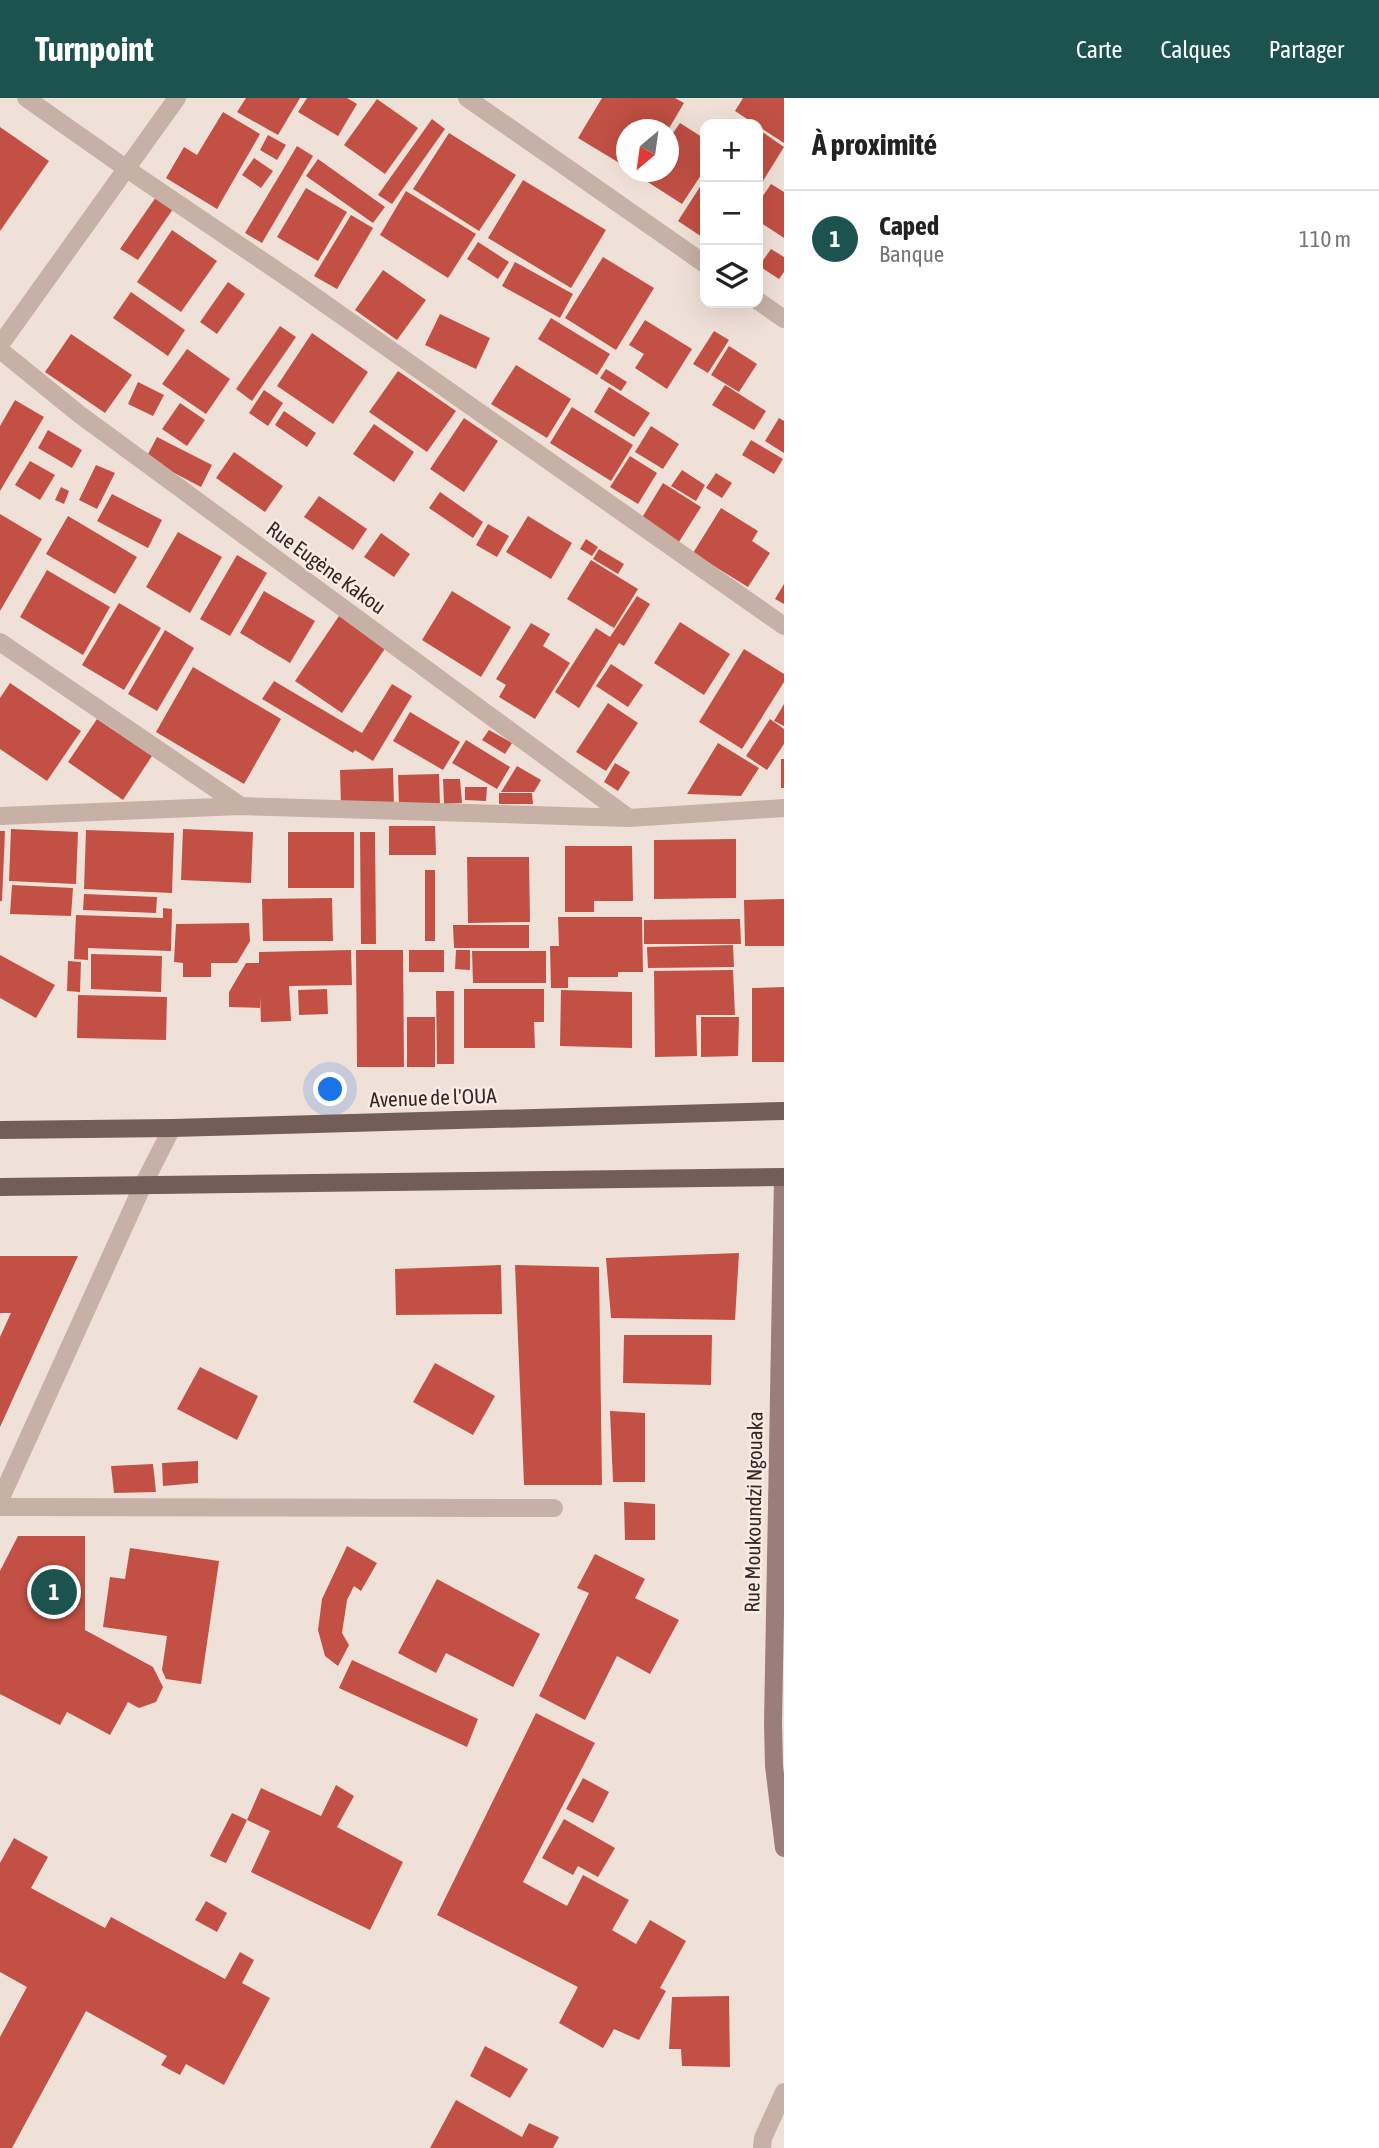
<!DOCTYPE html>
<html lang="fr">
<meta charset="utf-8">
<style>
body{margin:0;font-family:"Asap Condensed",sans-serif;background:#f6f6f6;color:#222}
.controls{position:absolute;right:21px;top:21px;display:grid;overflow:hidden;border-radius:14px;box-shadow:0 7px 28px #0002}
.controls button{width:63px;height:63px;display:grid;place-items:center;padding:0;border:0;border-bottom:2px solid #e0e0e0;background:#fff;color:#222;font:35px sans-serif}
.compass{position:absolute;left:616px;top:21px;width:63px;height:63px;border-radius:50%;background:#fff;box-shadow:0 7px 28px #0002;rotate:209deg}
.you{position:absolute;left:331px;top:992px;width:24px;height:24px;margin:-18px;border:5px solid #fff;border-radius:50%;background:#1a73e8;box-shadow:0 0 0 10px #1a73e833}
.badge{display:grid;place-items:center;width:46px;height:46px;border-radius:50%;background:#1d534f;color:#fff;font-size:23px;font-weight:700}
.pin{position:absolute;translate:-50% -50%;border:4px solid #fff;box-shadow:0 2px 7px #0006}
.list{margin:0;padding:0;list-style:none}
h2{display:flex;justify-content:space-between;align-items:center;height:91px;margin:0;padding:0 28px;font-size:30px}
h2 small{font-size:23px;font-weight:400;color:#767676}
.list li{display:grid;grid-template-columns:46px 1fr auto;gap:21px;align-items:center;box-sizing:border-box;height:98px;padding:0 28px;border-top:2px solid #e0e0e0}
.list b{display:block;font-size:26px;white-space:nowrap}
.list p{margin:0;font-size:23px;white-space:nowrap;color:#767676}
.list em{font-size:23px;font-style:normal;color:#767676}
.icon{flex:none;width:38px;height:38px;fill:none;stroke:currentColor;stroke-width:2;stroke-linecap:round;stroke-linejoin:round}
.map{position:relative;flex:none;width:784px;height:2050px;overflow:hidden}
header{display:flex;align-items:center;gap:42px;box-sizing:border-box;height:98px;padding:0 35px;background:#1d534f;color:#fff}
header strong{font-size:33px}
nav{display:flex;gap:38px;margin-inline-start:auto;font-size:24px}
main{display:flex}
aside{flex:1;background:#fff}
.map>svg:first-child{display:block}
</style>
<header>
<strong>Turnpoint</strong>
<nav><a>Carte</a><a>Calques</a><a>Partager</a></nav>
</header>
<main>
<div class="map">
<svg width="784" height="2050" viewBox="0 0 784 2050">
<rect width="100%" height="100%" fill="#f0e1d8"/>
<g fill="#c25044">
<path d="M 246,0 L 300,0 L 278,37 L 237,14 Z"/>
<path d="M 307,0 L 347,0 L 357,6 L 338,38 L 298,14 Z"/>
<path d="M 602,0 L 675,0 L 684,5 L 668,32 L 626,32 L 626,69 L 578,40 Z"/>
<path d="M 743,0 L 784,0 L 784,45 L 735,13 Z"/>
<path d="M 377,1 L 418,30 L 385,76 L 344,47 Z"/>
<path d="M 223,14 L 260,36 L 217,111 L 166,80 L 184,49 L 197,57 Z"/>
<path d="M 432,21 L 445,31 L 392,106 L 378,97 Z"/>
<path d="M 680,25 L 705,41 L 705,71 L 682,106 L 643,81 L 648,74 L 668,74 L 668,42 Z"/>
<path d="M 0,29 L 49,63 L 0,133 Z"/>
<path d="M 758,31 L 784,49 L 758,91 Z"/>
<path d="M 449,35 L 516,77 L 479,133 L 413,91 Z"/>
<path d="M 268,37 L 286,47 L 277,62 L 260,52 Z"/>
<path d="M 297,48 L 313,58 L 262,145 L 245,135 Z"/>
<path d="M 254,60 L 273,73 L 261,90 L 242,77 Z"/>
<path d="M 318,61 L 385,109 L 373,125 L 306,78 Z"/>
<path d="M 705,81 L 705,141 L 678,123 Z"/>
<path d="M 523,82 L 606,132 L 571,190 L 488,140 Z"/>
<path d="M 771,86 L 784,94 L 784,140 L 758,123 L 758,105 Z"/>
<path d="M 306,90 L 347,114 L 318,163 L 277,139 Z"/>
<path d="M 406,93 L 476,136 L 448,180 L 380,137 Z"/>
<path d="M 156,99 L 173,111 L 138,162 L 120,151 Z"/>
<path d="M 351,117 L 373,130 L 337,191 L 314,178 Z"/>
<path d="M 172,132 L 217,163 L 181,214 L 137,184 Z"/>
<path d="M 478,144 L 509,164 L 498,181 L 467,161 Z"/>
<path d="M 771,151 L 784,159 L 784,174 L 779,181 L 759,168 Z"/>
<path d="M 603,159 L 654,190 L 616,252 L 565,220 Z"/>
<path d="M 515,164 L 573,196 L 560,220 L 502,188 Z"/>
<path d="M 383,172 L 426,202 L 397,242 L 355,212 Z"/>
<path d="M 228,184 L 245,196 L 217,236 L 200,224 Z"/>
<path d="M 131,194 L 185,232 L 168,258 L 113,220 Z"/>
<path d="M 440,216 L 490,240 L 476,271 L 425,247 Z"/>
<path d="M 551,220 L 610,256 L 597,277 L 538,241 Z"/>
<path d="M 645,222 L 692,251 L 667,291 L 635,270 L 644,256 L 629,247 Z"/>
<path d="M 280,228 L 296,239 L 252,303 L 236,291 Z"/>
<path d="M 714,233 L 729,242 L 708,275 L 693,266 Z"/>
<path d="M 312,235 L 368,274 L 333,326 L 277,288 Z"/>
<path d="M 71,236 L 132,277 L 105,315 L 45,274 Z"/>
<path d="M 729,248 L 757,266 L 739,294 L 711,277 Z"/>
<path d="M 187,251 L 230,281 L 206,316 L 162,286 Z"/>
<path d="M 516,267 L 571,301 L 547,340 L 491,306 Z"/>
<path d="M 606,271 L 627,284 L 621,293 L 600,280 Z"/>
<path d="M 398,273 L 456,313 L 427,354 L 369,314 Z"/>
<path d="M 138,284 L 164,297 L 153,318 L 128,306 Z"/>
<path d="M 725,287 L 766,313 L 754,332 L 712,307 Z"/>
<path d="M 609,289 L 650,315 L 634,339 L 594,314 Z"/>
<path d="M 264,292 L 283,305 L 268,328 L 249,315 Z"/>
<path d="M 15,302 L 44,319 L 0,393 L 0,328 Z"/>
<path d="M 180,305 L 205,322 L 187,348 L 162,331 Z"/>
<path d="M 572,309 L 633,347 L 611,383 L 550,345 Z"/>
<path d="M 284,313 L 316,335 L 307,349 L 275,327 Z"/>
<path d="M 464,320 L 498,343 L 464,394 L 430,371 Z"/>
<path d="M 779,320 L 784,323 L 784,355 L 765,343 Z"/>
<path d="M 374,326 L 414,354 L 394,384 L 353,356 Z"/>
<path d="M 651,328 L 679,346 L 663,371 L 635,354 Z"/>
<path d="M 48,332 L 82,352 L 72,370 L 38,350 Z"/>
<path d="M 157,339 L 212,367 L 201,389 L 146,360 Z"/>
<path d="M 751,342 L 783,361 L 774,376 L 742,357 Z"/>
<path d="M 234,354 L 283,388 L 265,414 L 216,380 Z"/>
<path d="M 630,358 L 657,375 L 638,406 L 610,389 Z"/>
<path d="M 30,363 L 55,377 L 40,402 L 15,387 Z"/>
<path d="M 96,367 L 115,375 L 97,411 L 79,402 Z"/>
<path d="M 682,372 L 705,387 L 696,403 L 671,388 Z"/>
<path d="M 716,375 L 732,385 L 722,400 L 706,390 Z"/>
<path d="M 663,385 L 701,409 L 677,447 L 640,423 Z"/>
<path d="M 61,389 L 69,393 L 64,406 L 55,402 Z"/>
<path d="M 440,394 L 483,424 L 473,440 L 429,410 Z"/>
<path d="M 112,396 L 162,422 L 148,450 L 97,423 Z"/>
<path d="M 319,398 L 367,431 L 353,452 L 304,419 Z"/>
<path d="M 721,410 L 758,433 L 752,443 L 770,455 L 748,489 L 693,455 Z"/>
<path d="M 0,416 L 42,441 L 0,513 Z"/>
<path d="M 68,418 L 137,459 L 115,496 L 46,456 Z"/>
<path d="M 528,418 L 572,445 L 551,481 L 506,454 Z"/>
<path d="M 488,426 L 509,438 L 497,459 L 476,447 Z"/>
<path d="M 178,434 L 222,459 L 190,515 L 146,489 Z"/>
<path d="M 381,435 L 410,456 L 394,479 L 364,459 Z"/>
<path d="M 586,441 L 598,449 L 592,458 L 580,451 Z"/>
<path d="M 599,451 L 624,466 L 618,476 L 593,461 Z"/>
<path d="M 237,457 L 267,475 L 230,538 L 200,521 Z"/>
<path d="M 591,462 L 638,491 L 614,530 L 567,501 Z"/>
<path d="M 47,472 L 110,509 L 83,557 L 20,519 Z"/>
<path d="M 784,486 L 784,506 L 775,501 Z"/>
<path d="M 264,493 L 315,523 L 290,565 L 240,535 Z"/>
<path d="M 452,493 L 511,529 L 481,579 L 422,542 Z"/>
<path d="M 637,498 L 650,506 L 624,548 L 619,545 L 579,610 L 555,594 L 596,530 L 610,539 Z"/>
<path d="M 119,505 L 161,530 L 124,592 L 82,567 Z"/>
<path d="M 339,518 L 386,549 L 342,615 L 295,583 Z"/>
<path d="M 680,524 L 730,556 L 704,597 L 654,565 Z"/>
<path d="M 531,525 L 550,536 L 543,548 L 570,565 L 535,621 L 499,599 L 506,587 L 496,581 Z"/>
<path d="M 165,532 L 194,550 L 157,613 L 128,596 Z"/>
<path d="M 744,551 L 784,576 L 784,584 L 742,651 L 699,624 Z"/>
<path d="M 611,566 L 643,587 L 628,609 L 596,588 Z"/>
<path d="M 193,569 L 281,621 L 244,686 L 156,634 Z"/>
<path d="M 274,583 L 362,635 L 392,586 L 412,598 L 373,663 L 355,652 L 353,655 L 262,601 Z"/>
<path d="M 10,585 L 81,633 L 47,683 L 0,651 L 0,600 Z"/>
<path d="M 608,605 L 638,625 L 606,673 L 576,654 Z"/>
<path d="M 784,606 L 784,628 L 774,623 Z"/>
<path d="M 410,614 L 460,644 L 443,672 L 393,643 Z"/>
<path d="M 97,621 L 152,658 L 123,702 L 68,664 Z"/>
<path d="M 770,621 L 784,631 L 784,646 L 767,672 L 746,658 Z"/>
<path d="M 489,632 L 512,645 L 505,656 L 482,642 Z"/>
<path d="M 466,642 L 510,669 L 497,691 L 452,665 Z"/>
<path d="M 718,645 L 759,670 L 741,698 L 687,696 Z"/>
<rect x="781" y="661" width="3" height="29"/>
<path d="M 615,665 L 630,674 L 618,693 L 604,684 Z"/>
<path d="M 517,668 L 541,682 L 534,694 L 501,694 Z"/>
<path d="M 393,670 L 394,708 L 341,709 L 340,672 Z"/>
<path d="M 439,676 L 440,707 L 399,707 L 398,677 Z"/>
<path d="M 443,681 L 460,681 L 462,705 L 444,706 Z"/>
<path d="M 465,689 L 487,689 L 486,703 L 465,702 Z"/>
<path d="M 499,695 L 532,695 L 533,706 L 499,706 Z"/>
<path d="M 389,728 L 435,728 L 436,757 L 389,757 Z"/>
<path d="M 11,731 L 78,734 L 76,786 L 9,783 Z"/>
<path d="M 183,731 L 253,734 L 251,785 L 181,782 Z"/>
<path d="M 86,732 L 174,735 L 172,795 L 84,791 Z"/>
<path d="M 0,733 L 5,733 L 2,803 L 0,803 Z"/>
<rect x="288" y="734" width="66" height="56"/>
<path d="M 360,734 L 375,734 L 376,846 L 361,846 Z"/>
<path d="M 736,741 L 736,800 L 654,801 L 654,742 Z"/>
<path d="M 565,748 L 632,748 L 633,803 L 594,803 L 594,814 L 565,814 Z"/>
<path d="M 467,759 L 529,759 L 530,824 L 468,825 Z"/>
<rect x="425" y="772" width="10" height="71"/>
<path d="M 12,787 L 73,790 L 71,818 L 10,816 Z"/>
<path d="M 84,796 L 157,799 L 156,815 L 83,812 Z"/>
<path d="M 332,800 L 333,843 L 263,843 L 262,801 Z"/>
<path d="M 784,801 L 784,848 L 745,848 L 744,802 Z"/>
<path d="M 163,810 L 172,811 L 171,853 L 88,850 L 88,862 L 74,861 L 76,817 L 163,820 Z"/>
<path d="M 558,819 L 642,819 L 643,874 L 618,874 L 618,879 L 568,879 L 568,890 L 551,890 L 550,848 L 559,848 Z"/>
<path d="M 740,821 L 741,846 L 644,846 L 644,822 Z"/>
<path d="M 249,825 L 250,843 L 237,865 L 211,865 L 211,879 L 183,879 L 183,865 L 174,864 L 176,826 Z"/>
<path d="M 453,827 L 529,827 L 529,850 L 454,850 Z"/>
<path d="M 733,847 L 734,869 L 648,870 L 647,849 Z"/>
<path d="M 351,852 L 352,887 L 289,888 L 291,923 L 261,924 L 260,897 L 260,910 L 229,909 L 229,894 L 246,865 L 259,865 L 259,854 Z"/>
<path d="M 356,852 L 403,852 L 404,969 L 357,969 Z"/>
<rect x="409" y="852" width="35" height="22"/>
<path d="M 456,852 L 470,852 L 470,872 L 455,871 Z"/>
<path d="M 472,853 L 546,853 L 546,885 L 473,885 Z"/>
<path d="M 91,856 L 162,858 L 161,894 L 91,891 Z"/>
<path d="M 0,857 L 55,887 L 36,920 L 0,900 Z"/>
<path d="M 68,863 L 81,864 L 80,894 L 67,893 Z"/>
<path d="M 733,872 L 735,917 L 696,917 L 697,958 L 655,959 L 654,873 Z"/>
<path d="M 784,889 L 784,964 L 752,964 L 752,890 Z"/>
<path d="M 327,891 L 328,916 L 299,917 L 298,892 Z"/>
<path d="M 464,891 L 544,891 L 544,924 L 534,924 L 535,950 L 464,950 Z"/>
<path d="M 561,892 L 632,894 L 632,950 L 560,948 Z"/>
<path d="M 436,893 L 454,893 L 454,966 L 437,966 Z"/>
<path d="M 78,897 L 167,899 L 166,942 L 77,940 Z"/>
<rect x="407" y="919" width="28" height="50"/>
<path d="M 701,919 L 739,919 L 738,958 L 701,959 Z"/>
<path d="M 739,1155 L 735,1222 L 611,1220 L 606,1160 Z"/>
<path d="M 0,1158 L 78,1158 L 0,1329 L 0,1239 L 11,1215 L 0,1215 Z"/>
<path d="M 501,1167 L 502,1216 L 396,1217 L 395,1171 Z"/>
<path d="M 515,1167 L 599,1169 L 602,1387 L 524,1387 Z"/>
<path d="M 624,1237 L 712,1237 L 711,1287 L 623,1285 Z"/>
<path d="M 435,1265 L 495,1298 L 473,1337 L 413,1304 Z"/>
<path d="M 200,1269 L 258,1298 L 237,1342 L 177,1311 Z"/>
<path d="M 610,1313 L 645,1315 L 645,1384 L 613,1384 Z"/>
<path d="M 198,1363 L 198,1385 L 163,1388 L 162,1365 Z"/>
<path d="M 153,1366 L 156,1394 L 114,1395 L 111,1368 Z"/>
<path d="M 624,1404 L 655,1406 L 655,1442 L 625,1442 Z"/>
<path d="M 18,1438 L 85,1438 L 85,1532 L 153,1569 L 163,1589 L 156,1604 L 139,1610 L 128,1604 L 110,1637 L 67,1614 L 60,1627 L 0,1596 L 0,1473 Z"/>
<path d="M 347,1448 L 377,1465 L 361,1493 L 354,1488 L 347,1502 L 342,1535 L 349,1547 L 338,1568 L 325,1558 L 318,1532 L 322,1501 Z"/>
<path d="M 130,1450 L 219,1463 L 201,1586 L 166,1581 L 162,1572 L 167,1538 L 103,1529 L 110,1479 L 125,1481 Z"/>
<path d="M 595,1456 L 645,1481 L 635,1500 L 679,1522 L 650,1576 L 617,1558 L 585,1622 L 539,1598 L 589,1495 L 577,1490 Z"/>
<path d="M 437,1481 L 540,1536 L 513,1589 L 446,1555 L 436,1575 L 398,1555 Z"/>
<path d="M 352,1562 L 478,1621 L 467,1649 L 339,1590 Z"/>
<path d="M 536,1615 L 595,1645 L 523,1784 L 567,1808 L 583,1777 L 629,1802 L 612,1832 L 636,1846 L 650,1822 L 686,1843 L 660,1890 L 666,1893 L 639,1942 L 614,1931 L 603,1950 L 559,1925 L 578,1889 L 437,1817 Z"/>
<path d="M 583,1680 L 609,1694 L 593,1725 L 566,1711 Z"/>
<path d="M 336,1687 L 354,1698 L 337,1729 L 403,1764 L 370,1832 L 251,1774 L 270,1733 L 247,1722 L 261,1690 L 321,1718 Z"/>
<path d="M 232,1715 L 247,1722 L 226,1765 L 210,1758 Z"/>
<path d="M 564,1721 L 615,1750 L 598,1779 L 578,1768 L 573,1777 L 542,1760 Z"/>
<path d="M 14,1740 L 48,1759 L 31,1790 L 105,1830 L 111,1819 L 225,1881 L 240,1854 L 254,1862 L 242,1885 L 270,1900 L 224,1987 L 186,1966 L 180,1977 L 161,1967 L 167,1958 L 86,1913 L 12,2050 L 0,2050 L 0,1939 L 27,1889 L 0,1874 L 0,1765 Z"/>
<path d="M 206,1803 L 227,1815 L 217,1834 L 195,1822 Z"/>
<path d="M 729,1898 L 730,1969 L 682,1968 L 681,1951 L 669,1951 L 672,1899 Z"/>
<path d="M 485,1948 L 528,1971 L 510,2000 L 470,1978 Z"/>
<path d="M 456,2002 L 522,2039 L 529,2025 L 559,2039 L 553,2050 L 430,2050 Z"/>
</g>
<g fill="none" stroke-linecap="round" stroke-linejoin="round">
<g stroke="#c7b0a5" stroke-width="18">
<path d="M 26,0 L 127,71 L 301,189 L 784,528"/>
<path d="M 467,0 L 705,166"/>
<path d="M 758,203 L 784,221"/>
<path d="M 0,247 L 177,0"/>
<path d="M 0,252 L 79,316 L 629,720"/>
<path d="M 0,544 L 241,708"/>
<path d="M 0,718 L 241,708 L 629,720 L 784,710"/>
<path d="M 0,1402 L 143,1087 L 172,1030"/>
<path d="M 0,1409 L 554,1410"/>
<path d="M 762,2050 L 763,2040 L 784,1994"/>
</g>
<path stroke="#9b7e77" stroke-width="18" d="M 783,1079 L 773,1625 L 774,1668 L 784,1750"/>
<g stroke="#755d57" stroke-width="18">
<path d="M 0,1032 L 172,1030 L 784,1013"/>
<path d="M 0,1089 L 784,1079"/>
</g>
</g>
<g text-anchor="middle" stroke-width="5" stroke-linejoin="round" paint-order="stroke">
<g font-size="21" fill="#332826" stroke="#f8ece4">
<text transform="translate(326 470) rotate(36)" y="7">Rue Eugène Kakou</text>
<text transform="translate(433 1000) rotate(-2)" y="7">Avenue de l'OUA</text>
<text transform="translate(754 1414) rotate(-89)" y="7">Rue Moukoundzi Ngouaka</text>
</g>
</g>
</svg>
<div class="controls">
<button>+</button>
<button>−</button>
<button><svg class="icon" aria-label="layers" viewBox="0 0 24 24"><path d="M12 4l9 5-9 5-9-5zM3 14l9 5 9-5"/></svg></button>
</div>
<svg class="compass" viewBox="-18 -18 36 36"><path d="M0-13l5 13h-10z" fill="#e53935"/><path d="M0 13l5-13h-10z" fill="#767676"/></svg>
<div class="you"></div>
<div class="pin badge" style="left:54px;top:1494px">1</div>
</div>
<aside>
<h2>À proximité<small></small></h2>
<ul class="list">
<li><span class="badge">1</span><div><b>Caped</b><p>Banque</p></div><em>110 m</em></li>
</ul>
</aside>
</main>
